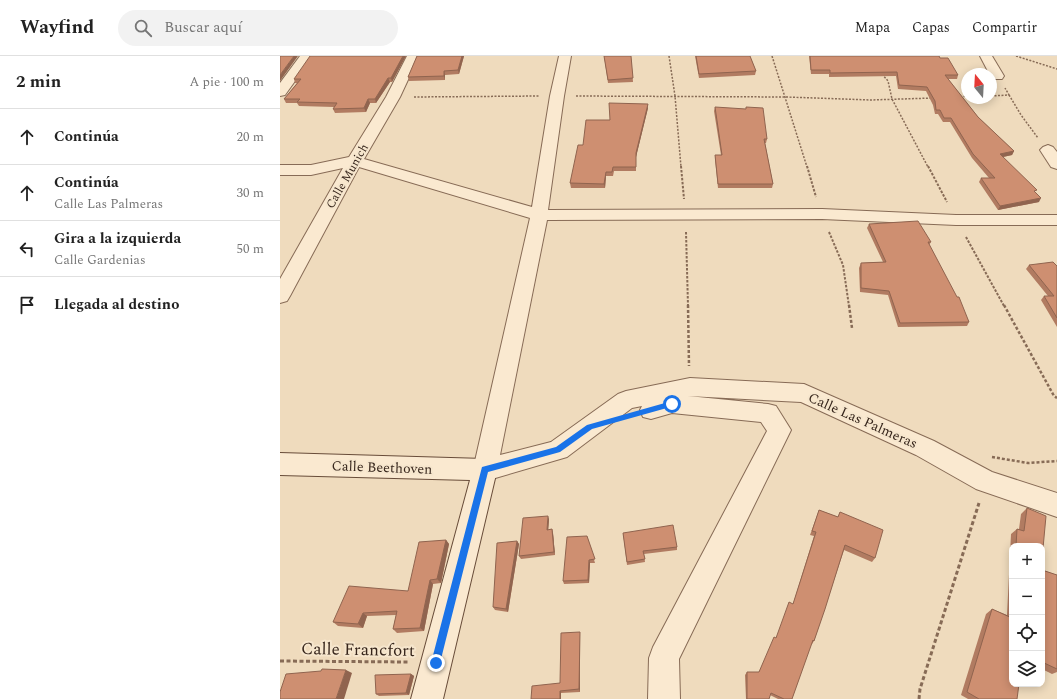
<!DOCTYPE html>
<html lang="es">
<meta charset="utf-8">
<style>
body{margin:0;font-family:Spectral,serif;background:#f2f2f2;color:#222}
.controls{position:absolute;right:12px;bottom:12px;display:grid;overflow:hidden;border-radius:8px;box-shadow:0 2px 10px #0003}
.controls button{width:36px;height:36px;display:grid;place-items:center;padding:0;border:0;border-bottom:1px solid #e0e0e0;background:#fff;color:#222;font:20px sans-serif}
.compass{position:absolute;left:681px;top:12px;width:36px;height:36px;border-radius:50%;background:#fff;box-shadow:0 2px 10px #0003;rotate:342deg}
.stop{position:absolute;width:12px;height:12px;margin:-9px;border:3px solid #1a73e8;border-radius:50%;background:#fff}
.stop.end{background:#1a73e8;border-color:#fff;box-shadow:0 1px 4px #0008}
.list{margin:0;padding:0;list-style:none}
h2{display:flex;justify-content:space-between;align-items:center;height:52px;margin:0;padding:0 16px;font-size:17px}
h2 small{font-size:13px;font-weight:400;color:#767676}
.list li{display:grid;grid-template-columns:26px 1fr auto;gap:12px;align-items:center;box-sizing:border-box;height:56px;padding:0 16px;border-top:1px solid #e0e0e0}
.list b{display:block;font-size:15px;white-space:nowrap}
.list p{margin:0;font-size:13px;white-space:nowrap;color:#767676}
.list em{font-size:13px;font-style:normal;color:#767676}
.icon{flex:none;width:22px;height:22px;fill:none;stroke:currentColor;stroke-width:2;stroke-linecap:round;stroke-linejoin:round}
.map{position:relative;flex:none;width:777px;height:643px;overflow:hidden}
header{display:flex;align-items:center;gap:24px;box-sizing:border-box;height:56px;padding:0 20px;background:#fff;border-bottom:1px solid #e0e0e0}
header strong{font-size:19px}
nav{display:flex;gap:22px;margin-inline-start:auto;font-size:14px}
.search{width:280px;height:36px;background:#f2f2f2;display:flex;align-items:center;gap:10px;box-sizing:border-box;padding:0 14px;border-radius:22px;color:#767676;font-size:15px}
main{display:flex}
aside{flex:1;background:#fff}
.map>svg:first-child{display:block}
</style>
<header>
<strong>Wayfind</strong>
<div class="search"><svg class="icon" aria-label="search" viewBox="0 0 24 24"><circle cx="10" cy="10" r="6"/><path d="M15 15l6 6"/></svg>Buscar aquí</div>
<nav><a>Mapa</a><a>Capas</a><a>Compartir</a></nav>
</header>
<main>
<aside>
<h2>2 min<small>A pie · 100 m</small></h2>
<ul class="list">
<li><svg class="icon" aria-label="ahead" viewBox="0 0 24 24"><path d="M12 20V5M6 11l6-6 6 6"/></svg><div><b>Continúa</b></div><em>20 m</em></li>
<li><svg class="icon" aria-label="ahead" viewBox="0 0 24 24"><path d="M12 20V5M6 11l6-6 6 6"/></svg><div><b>Continúa</b><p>Calle Las Palmeras</p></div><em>30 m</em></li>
<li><svg class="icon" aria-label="left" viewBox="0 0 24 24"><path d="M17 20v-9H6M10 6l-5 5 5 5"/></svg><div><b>Gira a la izquierda</b><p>Calle Gardenias</p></div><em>50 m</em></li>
<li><svg class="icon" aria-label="arrive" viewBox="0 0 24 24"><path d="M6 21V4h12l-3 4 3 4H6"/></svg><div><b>Llegada al destino</b></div></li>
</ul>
</aside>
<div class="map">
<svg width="777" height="643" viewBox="0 0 777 643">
<rect width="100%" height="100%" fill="#efdbbd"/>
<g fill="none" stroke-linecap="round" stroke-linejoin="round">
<defs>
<g id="street">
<path d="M 20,0 L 33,0 L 5,39 L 0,40 L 0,27 Z"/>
<path d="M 127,0 L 139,0 L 120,41 L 84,103 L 252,151 L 270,40 L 279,0 L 291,0 L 284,40 L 268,154 L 542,153 L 676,159 L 777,159 L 777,169 L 676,169 L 542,163 L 267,164 L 220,399 L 271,386 L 338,338 L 346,335 L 410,322 L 524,328 L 654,385 L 712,416 L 777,437 L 777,461 L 696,433 L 636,399 L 521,346 L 408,340 L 488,348 L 496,350 L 511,374 L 399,603 L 400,643 L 368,643 L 369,602 L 373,591 L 487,375 L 481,366 L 392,357 L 371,363 L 363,361 L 360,354 L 362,350 L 352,352 L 287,401 L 205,425 L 196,422 L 193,414 L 250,162 L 79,111 L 10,240 L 7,245 L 0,247 L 0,223 L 63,112 L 31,119 L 0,119 L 0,109 L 31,109 L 69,101 L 106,41 Z"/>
<path d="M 700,0 L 712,0 L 724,20 L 722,23 L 712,23 Z"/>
<path d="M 768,89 L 773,91 L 777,96 L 777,113 L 771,111 L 760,94 L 763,91 Z"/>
</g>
<path id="secondary" d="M 0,397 L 205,403 L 214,406 L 217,414 L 163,643 L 131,643 L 190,424 L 0,419 Z"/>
</defs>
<use href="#street" stroke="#876b56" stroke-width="2"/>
<use href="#secondary" stroke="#684c39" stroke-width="2"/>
<g stroke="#876b56" stroke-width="1.5" stroke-dasharray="2 1.5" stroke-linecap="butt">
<path d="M 389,0 L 395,40 L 401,111"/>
<path d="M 492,0 L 527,111"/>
<path d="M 736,0 L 777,13"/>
<path d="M 602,18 L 608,25 L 612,43 L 648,111"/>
<path d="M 729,39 L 741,59 L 758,82"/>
<path d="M 296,40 L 506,41 L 590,44 L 653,42"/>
<path d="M 711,40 L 729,39 L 725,32"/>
<path d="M 134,41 L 259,40"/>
<path d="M 680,41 L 687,40"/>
</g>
<g stroke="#876b56" stroke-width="2" stroke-dasharray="2.5 1.5" stroke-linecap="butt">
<path d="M 401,110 L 404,143"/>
<path d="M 527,110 L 536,141"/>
<path d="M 648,110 L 667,146"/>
<path d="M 406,176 L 408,250"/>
<path d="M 549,176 L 563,209 L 569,250"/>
<path d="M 686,181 L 724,250"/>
</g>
<g stroke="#876b56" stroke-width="2.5" stroke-dasharray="3 2" stroke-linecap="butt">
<path d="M 408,249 L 409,310"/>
<path d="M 569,249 L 572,272"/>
<path d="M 724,249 L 774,340 L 777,342"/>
<path d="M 712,401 L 748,407 L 777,405"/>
</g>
<g stroke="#876b56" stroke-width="3" stroke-dasharray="4 2.5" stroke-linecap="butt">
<path d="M 0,605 L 129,606"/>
<path d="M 639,643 L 640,633 L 699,447"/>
</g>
<use href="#street" fill="#fae9d0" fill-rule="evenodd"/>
<use href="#secondary" fill="#fae9d0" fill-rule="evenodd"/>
</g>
<g fill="#b17b61">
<path d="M 126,0 L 112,26 L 110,26 L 96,47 L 90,47 L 86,56 L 55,57 L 53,53 L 54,51 L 19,50 L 17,47 L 6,47 L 4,43 L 17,27 L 15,27 L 14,23 Z"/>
<path d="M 137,0 L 184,0 L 179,18 L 165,19 L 165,24 L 129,25 L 128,21 Z"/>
<path d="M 324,0 L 351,0 L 353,26 L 328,27 Z"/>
<path d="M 415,0 L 470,0 L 476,15 L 475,19 L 419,22 Z"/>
<path d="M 529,0 L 659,0 L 660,2 L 678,19 L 677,23 L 668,23 L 698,61 L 734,95 L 732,99 L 723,101 L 756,137 L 759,146 L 718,154 L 699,126 L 701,122 L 709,122 L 692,102 L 670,66 L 663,66 L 658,58 L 655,58 L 653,49 L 646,35 L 618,33 L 616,20 L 549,21 L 549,18 L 531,18 Z"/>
<path d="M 435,51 L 487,83 L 486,87 L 485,87 L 493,128 L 492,132 L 438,132 L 435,103 L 435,99 L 441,99 L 434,55 Z"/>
<path d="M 368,52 L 356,101 L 356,115 L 334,115 L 333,120 L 326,120 L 325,132 L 291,132 L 290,127 L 303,89 L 330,64 Z"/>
<path d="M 589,168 L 651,186 L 649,189 L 689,266 L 687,270 L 618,271 L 608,239 L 580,236 L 579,212 L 581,207 L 603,206 L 587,172 Z"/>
<path d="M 749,209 L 777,210 L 777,271 L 761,244 L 764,240 L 768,240 L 746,213 Z"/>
<path d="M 747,452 L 762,490 L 732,490 L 732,628 L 737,643 L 688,643 L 681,639 L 706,558 L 712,553 L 727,559 L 731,478 L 737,473 L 739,473 L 741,458 Z"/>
<path d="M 539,454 L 558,461 L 560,456 L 595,502 L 592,506 L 564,494 L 534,585 L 532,588 L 531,588 L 512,643 L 498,643 L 490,639 L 489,643 L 466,643 L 465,619 L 467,616 L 479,616 L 513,548 L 534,480 L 530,479 Z"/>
<path d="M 269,463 L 268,474 L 272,473 L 273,477 L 275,499 L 241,503 L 239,500 Z"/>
<path d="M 343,477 L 397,491 L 397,494 L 364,498 L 365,506 L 347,509 Z"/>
<path d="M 307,480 L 315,507 L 310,507 L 309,527 L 284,528 L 283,525 Z"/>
<path d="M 166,484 L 169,488 L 161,527 L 153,528 L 144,575 L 117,577 L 113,573 L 116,559 L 87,560 L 83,572 L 58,570 L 53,566 L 128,535 Z"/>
<path d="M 237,485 L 239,488 L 228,556 L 215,554 L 213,551 Z"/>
<path d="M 762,514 L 777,519 L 777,616 L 772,618 L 762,613 Z"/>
<path d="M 300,578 L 300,636 L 281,637 L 281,643 L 251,643 L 280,627 Z"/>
<path d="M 131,618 L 134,620 L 129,639 L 99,640 L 96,638 Z"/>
</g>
<g fill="#90644f">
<path d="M 14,0 L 18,0 L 0,25 L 0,19 Z"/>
<path d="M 123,0 L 126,0 L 112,26 L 111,22 Z"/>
<path d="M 182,0 L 184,0 L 179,18 L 178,14 Z"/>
<path d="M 164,15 L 165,19 L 165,24 L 164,20 Z"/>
<path d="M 108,22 L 110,26 L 96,47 L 95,43 Z"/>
<path d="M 88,43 L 90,47 L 86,56 L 84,52 Z"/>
<path d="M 368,48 L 368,52 L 356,101 L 356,115 L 356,97 Z"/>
<path d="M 734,95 L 732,99 L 718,102 L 720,98 Z"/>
<path d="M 326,116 L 326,120 L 325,132 L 324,128 Z"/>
<path d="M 761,142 L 759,146 L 718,154 L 720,150 Z"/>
<path d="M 268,460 L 269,463 L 268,478 L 267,474 Z"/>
<path d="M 272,473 L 273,477 L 275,499 L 274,496 Z"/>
<path d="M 166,484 L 169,488 L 161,527 L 157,523 Z"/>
<path d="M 237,485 L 239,488 L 228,556 L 226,553 Z"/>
<path d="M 309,504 L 310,507 L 309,527 L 308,524 Z"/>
<path d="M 150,524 L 153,528 L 144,575 L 140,572 Z"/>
<path d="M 83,557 L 87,560 L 83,572 L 78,568 Z"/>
<path d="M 300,576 L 300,636 L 299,633 Z"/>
<path d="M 66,614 L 72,617 L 64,643 L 56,643 Z"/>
<path d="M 131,618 L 134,620 L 129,639 L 126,637 Z"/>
<path d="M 280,635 L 281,637 L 281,643 L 280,643 Z"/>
</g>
<g fill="#ce8f71" stroke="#90644f">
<path d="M 0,0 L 14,0 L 0,19 Z"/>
<path d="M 30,0 L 123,0 L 111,22 L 108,22 L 95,43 L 88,43 L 84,52 L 53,53 L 57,47 L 17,46 L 20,43 L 4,43 L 21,23 L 14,23 Z"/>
<path d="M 137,0 L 182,0 L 178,14 L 164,15 L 164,20 L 128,21 Z"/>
<path d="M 324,0 L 351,0 L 353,22 L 328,24 Z"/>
<path d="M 416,0 L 470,0 L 476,15 L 419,18 Z"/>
<path d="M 530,0 L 659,0 L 660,2 L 668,2 L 678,19 L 665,19 L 698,61 L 734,95 L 720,98 L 757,134 L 754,135 L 761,142 L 720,150 L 701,122 L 715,122 L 693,98 L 671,62 L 664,62 L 660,54 L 656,54 L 655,45 L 647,31 L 619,29 L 617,16 L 550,17 L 550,14 L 531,14 Z"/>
<path d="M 329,47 L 368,48 L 356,97 L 356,111 L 333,111 L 332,116 L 326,116 L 324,128 L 290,127 L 298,89 L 303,89 L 306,64 L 330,64 Z"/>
<path d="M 435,51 L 466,53 L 466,51 L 483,52 L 487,83 L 484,83 L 493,128 L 438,128 L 435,99 L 442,99 Z"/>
<path d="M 638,165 L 651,186 L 648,186 L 677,241 L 679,241 L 689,266 L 620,267 L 609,235 L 581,232 L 581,207 L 606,206 L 589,168 Z"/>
<path d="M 773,206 L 777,210 L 777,262 L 764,240 L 774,240 L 749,209 Z"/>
<path d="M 747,452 L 766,460 L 762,503 L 762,490 L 736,490 L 737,473 L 744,475 Z"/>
<path d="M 539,454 L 558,461 L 560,456 L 603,474 L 595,502 L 565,489 L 545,553 L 534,585 L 533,584 L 512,643 L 504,643 L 491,637 L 489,643 L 467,643 L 467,616 L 479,616 L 494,581 L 496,582 L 509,546 L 513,548 L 536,476 L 532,475 Z"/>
<path d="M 268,460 L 267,474 L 272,473 L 274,496 L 239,500 L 243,462 Z"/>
<path d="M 393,469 L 397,491 L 363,495 L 365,503 L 347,506 L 343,477 Z"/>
<path d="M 307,480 L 315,503 L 309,504 L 308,524 L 283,525 L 287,481 Z"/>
<path d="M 166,484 L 157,523 L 150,524 L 140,572 L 113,573 L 117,555 L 83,557 L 78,568 L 53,566 L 69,530 L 128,535 L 139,486 Z"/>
<path d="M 237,485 L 226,553 L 213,551 L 217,487 Z"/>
<path d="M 762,514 L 777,519 L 777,613 L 762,606 Z"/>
<path d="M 712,553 L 732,562 L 732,628 L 739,628 L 737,643 L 699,643 L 687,636 Z"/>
<path d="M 300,576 L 299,633 L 280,635 L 280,643 L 251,643 L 252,630 L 280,627 L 281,577 Z"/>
<path d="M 42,613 L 66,614 L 56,643 L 0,643 L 0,636 L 6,618 L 41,615 Z"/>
<path d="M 131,618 L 126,637 L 96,638 L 95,619 Z"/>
</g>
<path fill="#1a73e8" d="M 392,345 L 395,348 L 394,350 L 312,373 L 280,396 L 208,416 L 160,607 L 159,610 L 156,611 L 152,610 L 151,607 L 202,411 L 276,391 L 307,369 Z"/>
<g text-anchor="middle" stroke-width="4" stroke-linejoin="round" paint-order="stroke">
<g font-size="12" fill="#36251b" stroke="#f6e6cd">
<text transform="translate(67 120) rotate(-60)" y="4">Calle Munich</text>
</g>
<g font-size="14" fill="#36251b" stroke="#f6e6cd">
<text transform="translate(583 364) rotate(24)" y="5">Calle Las Palmeras</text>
<text transform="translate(102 411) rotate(2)" y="5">Calle Beethoven</text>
</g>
<g font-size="17" fill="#36251b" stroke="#f6e6cd">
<text transform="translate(78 593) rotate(1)" y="6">Calle Francfort</text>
</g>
</g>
</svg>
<div class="controls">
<button>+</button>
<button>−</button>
<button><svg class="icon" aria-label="locate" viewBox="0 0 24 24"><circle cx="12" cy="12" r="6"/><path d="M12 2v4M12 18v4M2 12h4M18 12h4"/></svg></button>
<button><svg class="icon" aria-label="layers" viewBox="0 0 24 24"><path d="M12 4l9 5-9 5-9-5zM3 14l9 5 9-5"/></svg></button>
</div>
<svg class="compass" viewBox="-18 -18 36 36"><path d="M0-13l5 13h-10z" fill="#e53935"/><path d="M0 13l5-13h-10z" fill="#767676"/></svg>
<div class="stop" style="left:392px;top:348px"></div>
<div class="stop end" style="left:156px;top:607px"></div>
</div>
</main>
